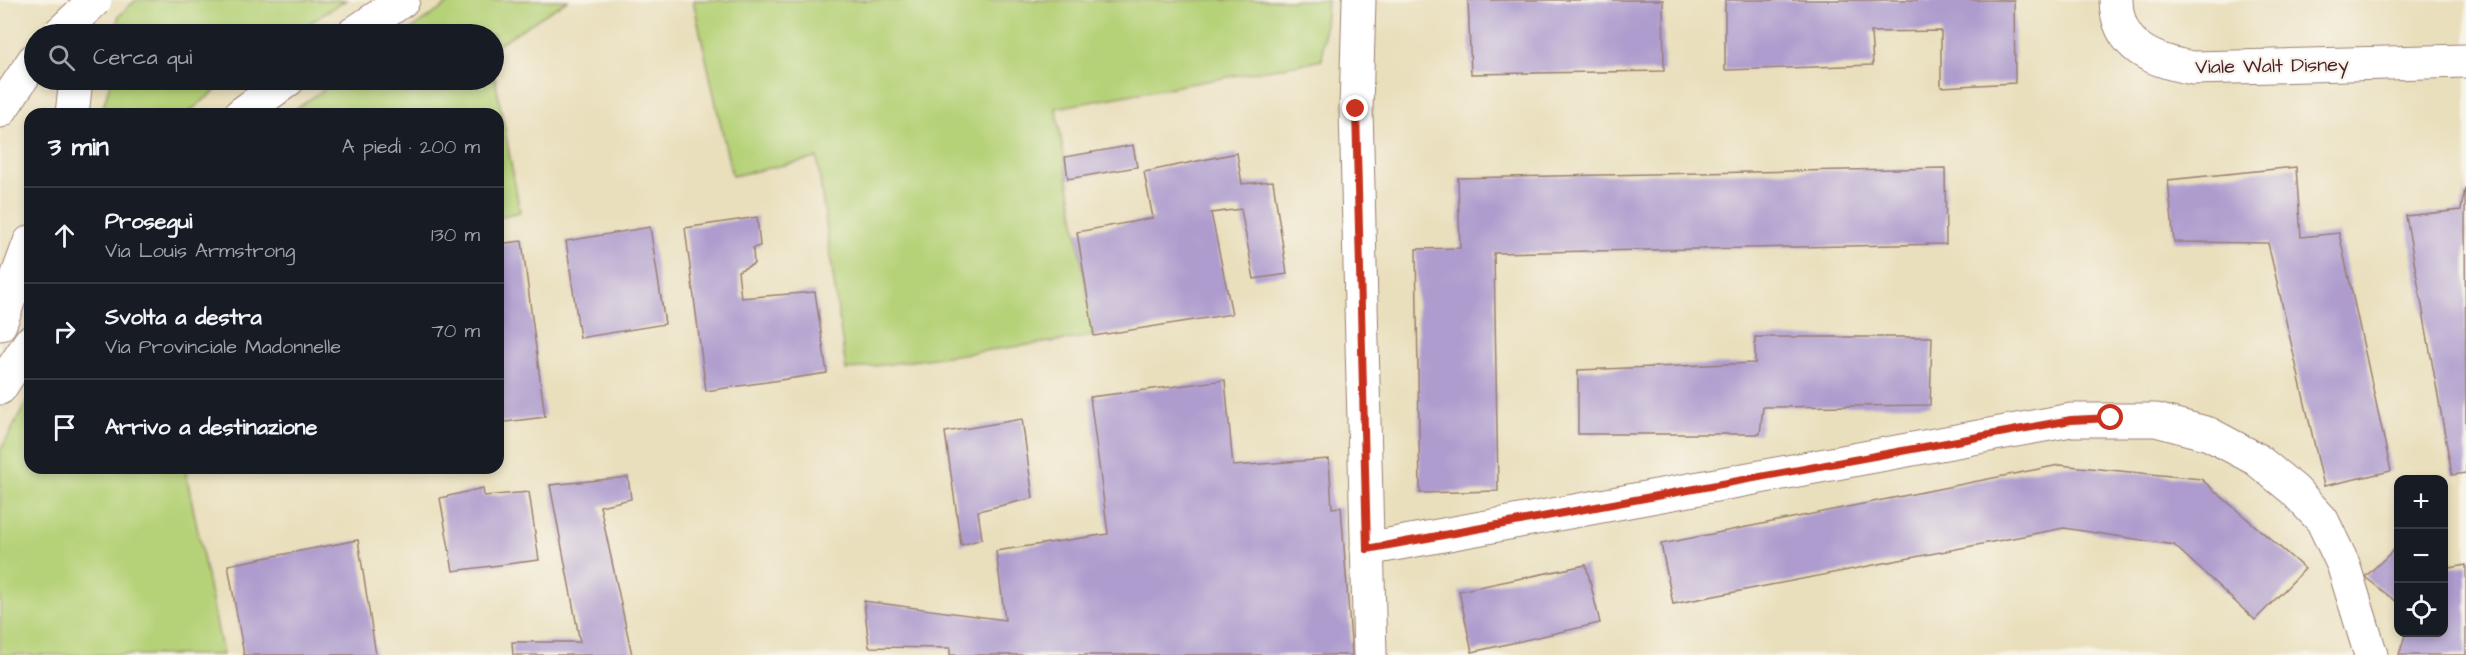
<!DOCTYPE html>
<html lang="it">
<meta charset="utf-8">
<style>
body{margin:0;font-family:"Architects Daughter",sans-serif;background:#20242c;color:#f1f3f6}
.controls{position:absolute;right:18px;bottom:18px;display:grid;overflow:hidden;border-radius:12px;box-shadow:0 3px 9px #0003}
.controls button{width:54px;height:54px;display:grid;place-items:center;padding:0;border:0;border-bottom:2px solid #363941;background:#171b24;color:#f1f3f6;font:30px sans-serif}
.stop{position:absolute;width:18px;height:18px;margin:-14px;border:4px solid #c8321e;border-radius:50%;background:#fff}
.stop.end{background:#c8321e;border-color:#fff;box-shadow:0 2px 6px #0008}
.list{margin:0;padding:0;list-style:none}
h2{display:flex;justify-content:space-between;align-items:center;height:78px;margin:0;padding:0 24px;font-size:26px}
h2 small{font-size:20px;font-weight:400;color:#9ea1a6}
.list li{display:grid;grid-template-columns:39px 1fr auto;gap:18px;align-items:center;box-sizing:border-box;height:96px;padding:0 24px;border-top:2px solid #363941}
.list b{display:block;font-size:22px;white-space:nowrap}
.list p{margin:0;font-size:20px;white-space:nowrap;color:#9ea1a6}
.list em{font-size:20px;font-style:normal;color:#9ea1a6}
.icon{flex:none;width:33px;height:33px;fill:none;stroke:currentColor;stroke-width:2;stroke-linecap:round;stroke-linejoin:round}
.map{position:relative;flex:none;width:2466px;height:655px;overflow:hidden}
.search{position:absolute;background:#171b24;box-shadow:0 3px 9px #0003;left:24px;top:24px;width:480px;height:66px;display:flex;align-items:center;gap:15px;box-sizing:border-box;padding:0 21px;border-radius:33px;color:#9ea1a6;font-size:22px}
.panel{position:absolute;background:#171b24;box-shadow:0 3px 9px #0003;left:24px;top:108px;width:480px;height:366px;border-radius:18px}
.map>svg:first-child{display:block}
</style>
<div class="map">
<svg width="2466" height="655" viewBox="0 0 2466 655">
<rect width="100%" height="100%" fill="#f7f3e8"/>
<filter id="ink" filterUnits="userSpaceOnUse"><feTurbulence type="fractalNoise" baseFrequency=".0167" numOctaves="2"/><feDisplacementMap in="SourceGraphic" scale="12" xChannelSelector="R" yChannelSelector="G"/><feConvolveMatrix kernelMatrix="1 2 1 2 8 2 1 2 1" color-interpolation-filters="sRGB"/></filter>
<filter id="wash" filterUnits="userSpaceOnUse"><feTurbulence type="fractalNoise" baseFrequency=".008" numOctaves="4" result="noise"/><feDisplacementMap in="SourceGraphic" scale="24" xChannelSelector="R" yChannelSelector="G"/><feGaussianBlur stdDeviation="1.35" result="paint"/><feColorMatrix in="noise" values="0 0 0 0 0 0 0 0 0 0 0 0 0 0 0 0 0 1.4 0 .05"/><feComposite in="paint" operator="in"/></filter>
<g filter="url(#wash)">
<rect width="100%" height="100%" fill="#e9dfbc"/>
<g fill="#b6d278" stroke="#807852" stroke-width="1.5">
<path d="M 136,0 L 346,0 L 293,34 L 118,34 L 118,17 Z"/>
<path d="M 454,0 L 568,0 L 494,47 L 494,34 L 404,34 Z"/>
<path d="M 693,0 L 1327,0 L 1322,60 L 1056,108 L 1094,336 L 846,370 L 817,158 L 732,176 Z"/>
<path d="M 494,72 L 520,212 L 498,217 L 498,114 L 288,114 L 338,80 L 494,80 Z"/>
<path d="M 111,80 L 229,80 L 186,114 L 101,114 Z"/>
<path d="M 30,396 L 30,468 L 185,468 L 223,655 L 0,655 L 0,451 Z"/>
</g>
<g id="blocks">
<g fill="#ae9cce">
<path d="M 1468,0 L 1663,0 L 1664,71 L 1471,74 Z"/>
<path d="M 1725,0 L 2014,0 L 2015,83 L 1941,87 L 1941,31 L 1871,32 L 1873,65 L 1725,70 Z"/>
<path d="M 1133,145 L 1137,167 L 1068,179 L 1065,157 Z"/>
<path d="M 1237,153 L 1242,184 L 1273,181 L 1287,274 L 1254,279 L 1241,209 L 1211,213 L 1232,314 L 1094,336 L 1077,232 L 1153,218 L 1144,172 Z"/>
<path d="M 2296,167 L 2301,237 L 2339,233 L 2391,471 L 2324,486 L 2268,243 L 2174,242 L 2168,180 Z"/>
<path d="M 1945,168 L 1946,244 L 1494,253 L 1498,491 L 1420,493 L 1416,249 L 1460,248 L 1458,178 Z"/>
<path d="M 2465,188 L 2466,473 L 2452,475 L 2406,216 L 2461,210 Z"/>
<path d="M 757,217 L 760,246 L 753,248 L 754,264 L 738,271 L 741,298 L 815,292 L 827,373 L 706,391 L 685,228 Z"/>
<path d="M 650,227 L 665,324 L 580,338 L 566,241 Z"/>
<path d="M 522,241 L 545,417 L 498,423 L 498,244 Z"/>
<path d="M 1755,337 L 1932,337 L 1930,405 L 1763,407 L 1760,434 L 1578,434 L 1578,370 L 1755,363 Z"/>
<path d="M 1225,380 L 1233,466 L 1329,459 L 1332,508 L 1341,507 L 1352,655 L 950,655 L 950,648 L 869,647 L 864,601 L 1005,620 L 996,551 L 1108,534 L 1090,397 Z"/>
<path d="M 1022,419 L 1033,498 L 978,511 L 982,539 L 961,545 L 945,432 Z"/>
<path d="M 2059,465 L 2201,479 L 2305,569 L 2255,620 L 2174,545 L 2064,528 L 1673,604 L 1661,544 Z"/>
<path d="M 628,477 L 631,499 L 600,506 L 632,655 L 513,655 L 512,642 L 580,642 L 550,485 Z"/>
<path d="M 483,488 L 484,496 L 529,492 L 539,560 L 453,571 L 440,498 Z"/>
<path d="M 358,540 L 376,655 L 244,655 L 228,565 Z"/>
<path d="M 2398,546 L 2398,603 L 2365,577 Z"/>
<path d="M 2444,559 L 2450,568 L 2466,565 L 2466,655 L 2399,655 L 2406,632 L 2444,632 Z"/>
<path d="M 1586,565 L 1600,623 L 1472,652 L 1459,591 Z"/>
</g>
</g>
</g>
<g filter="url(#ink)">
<use href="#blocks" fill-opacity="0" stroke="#9a7f74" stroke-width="1.5"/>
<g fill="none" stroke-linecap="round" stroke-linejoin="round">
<defs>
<g id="minor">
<path d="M 1359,0 L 1356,109 L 1370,655"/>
<path d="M 2116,0 C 2117,48 2153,61 2193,68 L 2466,61"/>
<path d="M 1367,549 L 2071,420 L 2156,420 L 2209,434 L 2256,459 L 2294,490 L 2322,520 L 2343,564 L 2371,655"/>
</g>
<g id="tertiary">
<path d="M 353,34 L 403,0"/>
<path d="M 0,111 L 34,60"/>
<path d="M 72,114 L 76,80"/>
<path d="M 241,114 L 288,80"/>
<path d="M 0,324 L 30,242"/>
<path d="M 0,388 L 30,342"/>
</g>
</defs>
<use href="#minor" stroke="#9a7f74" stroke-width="35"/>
<use href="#tertiary" stroke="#9a7f74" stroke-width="35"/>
<use href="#minor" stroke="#fff" stroke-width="33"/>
<use href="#tertiary" stroke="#fff" stroke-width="33"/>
<defs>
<path id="tertiary-bridge" d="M 59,34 L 95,0"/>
</defs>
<use href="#tertiary-bridge" stroke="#9a7f74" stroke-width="35" stroke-linecap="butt"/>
<use href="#tertiary-bridge" stroke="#fff" stroke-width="33"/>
</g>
</g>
<g fill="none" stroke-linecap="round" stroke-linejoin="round" filter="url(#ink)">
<path stroke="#c8321e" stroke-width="8" d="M 1356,109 L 1367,549 L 2071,420 L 2111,418"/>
</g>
<g text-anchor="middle" stroke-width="4.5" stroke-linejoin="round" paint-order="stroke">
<g font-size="20" fill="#4a1f2b" stroke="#f7f3e8">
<text transform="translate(2272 65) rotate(-1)" y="7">Viale Walt Disney</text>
</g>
</g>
</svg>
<div class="controls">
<button>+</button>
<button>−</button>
<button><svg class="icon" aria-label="locate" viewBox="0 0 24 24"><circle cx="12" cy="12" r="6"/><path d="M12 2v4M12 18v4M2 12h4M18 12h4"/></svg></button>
</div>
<div class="stop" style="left:2111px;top:418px"></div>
<div class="stop end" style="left:1356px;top:109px"></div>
<div class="search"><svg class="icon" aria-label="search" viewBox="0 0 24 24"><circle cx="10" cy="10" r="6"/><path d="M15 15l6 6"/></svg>Cerca qui</div>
<section class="panel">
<h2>3 min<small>A piedi · 200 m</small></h2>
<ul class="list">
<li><svg class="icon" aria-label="ahead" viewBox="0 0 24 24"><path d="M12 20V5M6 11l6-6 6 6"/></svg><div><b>Prosegui</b><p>Via Louis Armstrong</p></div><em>130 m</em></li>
<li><svg class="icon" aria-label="right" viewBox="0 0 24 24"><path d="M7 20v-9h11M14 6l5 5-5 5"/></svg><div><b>Svolta a destra</b><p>Via Provinciale Madonnelle</p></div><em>70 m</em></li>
<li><svg class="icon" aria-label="arrive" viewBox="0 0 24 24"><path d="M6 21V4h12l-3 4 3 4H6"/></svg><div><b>Arrivo a destinazione</b></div></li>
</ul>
</section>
</div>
